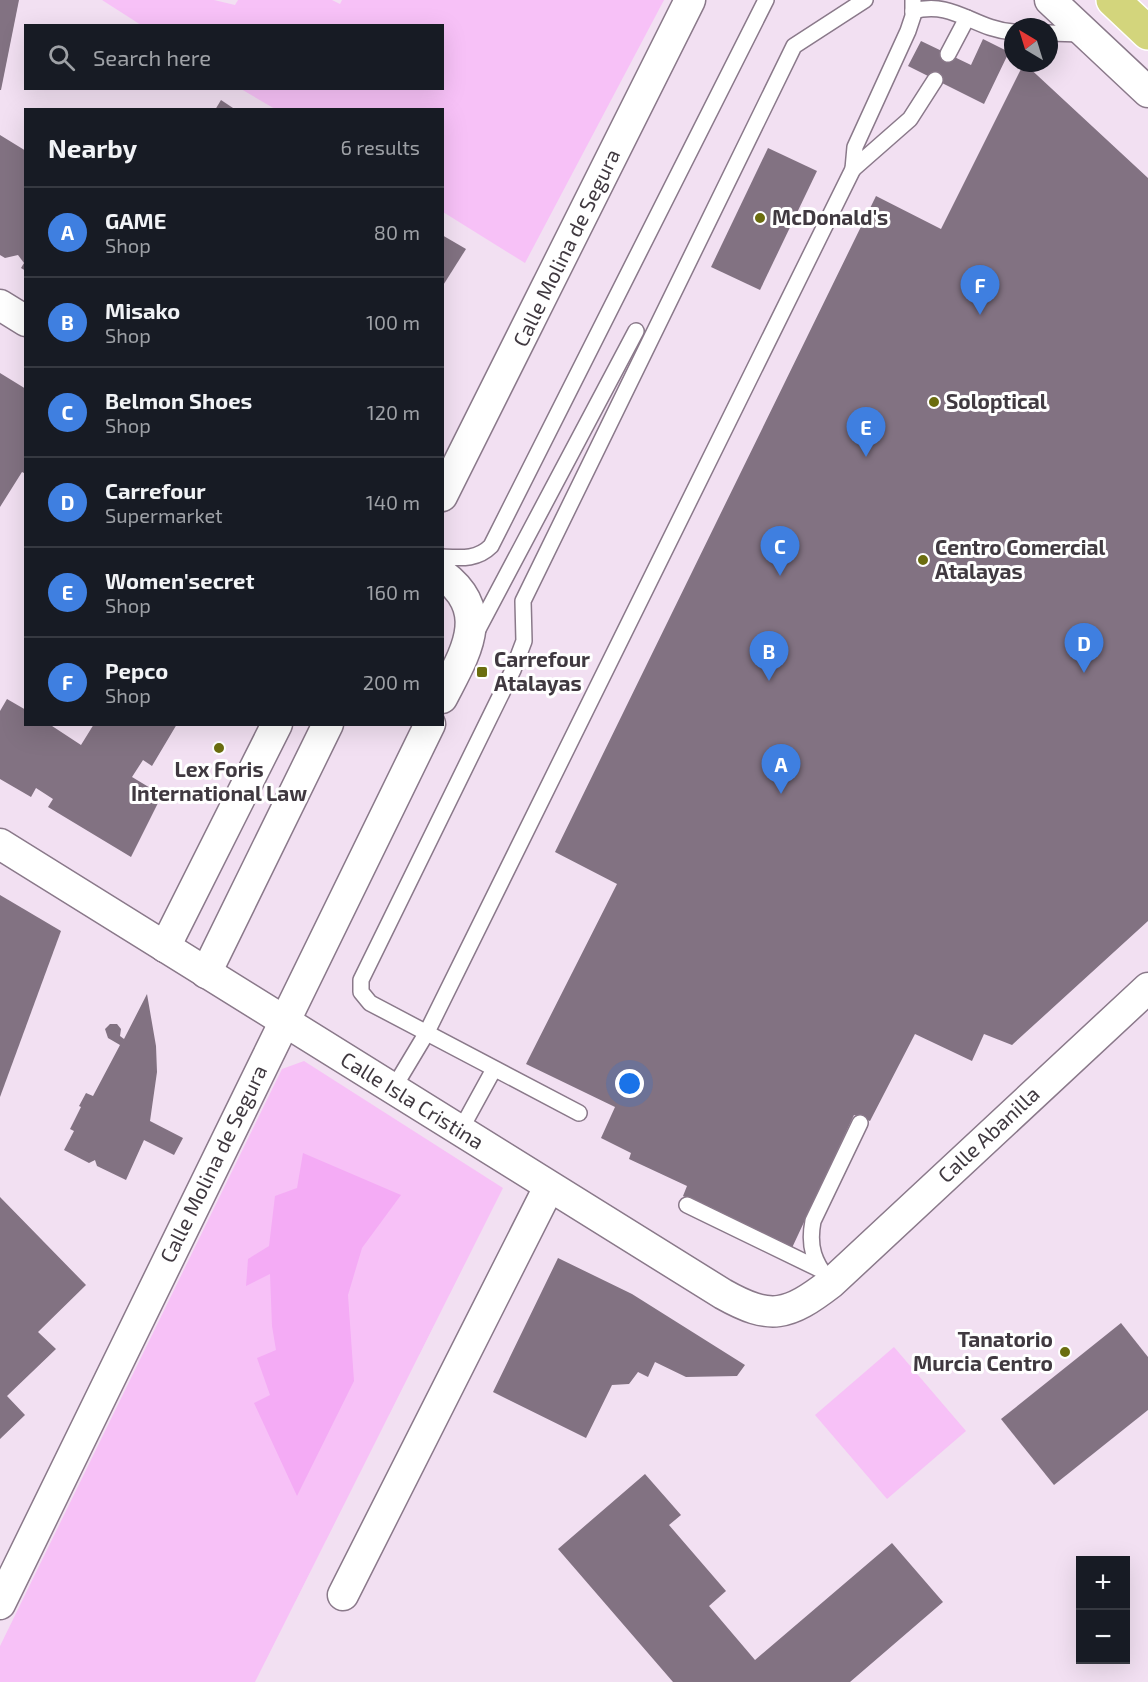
<!DOCTYPE html>
<meta charset="utf-8">
<style>
body{margin:0;font-family:"Exo 2",sans-serif;background:#242831;color:#f1f3f6}
.controls{position:absolute;right:18px;bottom:18px;display:grid;overflow:hidden;border-radius:0px;box-shadow:0 6px 24px #0002}
.controls button{width:54px;height:54px;display:grid;place-items:center;padding:0;border:0;border-bottom:2px solid #363941;background:#171b24;color:#f1f3f6;font:30px sans-serif}
.compass{position:absolute;left:1004px;top:18px;width:54px;height:54px;border-radius:50%;background:#171b24;box-shadow:0 6px 24px #0002;rotate:322deg}
.you{position:absolute;left:630px;top:1084px;width:21px;height:21px;margin:-15px;border:4px solid #fff;border-radius:50%;background:#1a73e8;box-shadow:0 0 0 9px #1a73e833}
.badge{display:grid;place-items:center;width:39px;height:39px;border-radius:50%;background:#d93025;color:#fff;font-size:20px;font-weight:700}
.pin{position:absolute;translate:-50% -50px;filter:drop-shadow(0 2px 3px #0008)}
.pin::after{content:'';position:absolute;top:32px;width:21px;height:18px;background:inherit;clip-path:polygon(0 0,100% 0,50% 100%)}
.list{margin:0;padding:0;list-style:none}
h2{display:flex;justify-content:space-between;align-items:center;height:78px;margin:0;padding:0 24px;font-size:26px}
h2 small{font-size:20px;font-weight:400;color:#9ea1a6}
.list li{display:grid;grid-template-columns:39px 1fr auto;gap:18px;align-items:center;box-sizing:border-box;height:90px;padding:0 24px;border-top:2px solid #363941}
.list b{display:block;font-size:22px;white-space:nowrap}
.list p{margin:0;font-size:20px;white-space:nowrap;color:#9ea1a6}
.list em{font-size:20px;font-style:normal;color:#9ea1a6}
.icon{flex:none;width:33px;height:33px;fill:none;stroke:currentColor;stroke-width:2;stroke-linecap:round;stroke-linejoin:round}
.map{position:relative;flex:none;width:1148px;height:1682px;overflow:hidden}
.search{position:absolute;background:#171b24;box-shadow:0 6px 24px #0002;left:24px;top:24px;width:420px;height:66px;display:flex;align-items:center;gap:15px;box-sizing:border-box;padding:0 21px;border-radius:0px;color:#9ea1a6;font-size:22px}
.panel{position:absolute;background:#171b24;box-shadow:0 6px 24px #0002;left:24px;top:108px;width:420px;height:618px;border-radius:0px}
.map>svg:first-child{display:block}
</style>
<div class="map">
<svg width="1148" height="1682" viewBox="0 0 1148 1682">
<rect width="100%" height="100%" fill="#f2e0f2"/>
<g fill="#f7c1f7">
<path d="M 102,0 L 214,0 L 235,5 L 238,0 L 332,0 L 340,4 L 342,0 L 664,0 L 525,263 L 443,212 L 442,110 L 275,109 L 241,89 L 442,88 L 442,26 L 141,25 Z"/>
<path d="M 304,1061 L 503,1188 L 255,1682 L 0,1682 L 0,1646 L 282,1069 Z"/>
<path d="M 894,1347 L 966,1431 L 887,1499 L 815,1415 Z"/>
</g>
<path fill="#f4abf5" d="M 303,1153 L 401,1195 L 362,1248 L 348,1295 L 354,1381 L 297,1496 L 254,1403 L 270,1395 L 257,1358 L 276,1350 L 272,1326 L 270,1274 L 246,1286 L 248,1259 L 269,1246 L 275,1196 L 297,1188 Z"/>
<g fill="#827282">
<path d="M 0,0 L 19,0 L 1,90 L 0,90 Z"/>
<path d="M 983,39 L 1009,52 L 984,104 L 908,66 L 921,41 L 971,65 Z"/>
<path d="M 1024,63 L 1148,178 L 1148,921 L 1012,1045 L 984,1034 L 972,1061 L 915,1034 L 870,1121 L 854,1115 L 791,1250 L 683,1196 L 687,1186 L 629,1159 L 631,1153 L 601,1138 L 615,1107 L 526,1064 L 617,884 L 555,852 L 876,196 L 941,229 Z"/>
<path d="M 221,100 L 236,110 L 215,110 Z"/>
<path d="M 0,135 L 26,151 L 26,271 L 21,268 L 24,263 L 18,255 L 5,258 L 0,255 Z"/>
<path d="M 768,148 L 817,171 L 760,290 L 711,267 Z"/>
<path d="M 442,235 L 466,249 L 442,287 Z"/>
<path d="M 0,373 L 26,389 L 26,474 L 22,472 L 0,507 Z"/>
<path d="M 7,699 L 26,710 L 26,724 L 49,724 L 81,745 L 94,724 L 177,724 L 152,766 L 143,760 L 132,777 L 162,795 L 131,857 L 48,807 L 53,799 L 36,788 L 31,797 L 0,779 L 0,711 Z"/>
<path d="M 0,895 L 61,931 L 0,1097 Z"/>
<path d="M 147,994 L 156,1046 L 157,1072 L 150,1121 L 183,1138 L 174,1155 L 144,1140 L 126,1180 L 97,1166 L 95,1160 L 89,1163 L 64,1150 L 74,1131 L 70,1129 L 81,1107 L 79,1106 L 86,1093 L 93,1096 L 120,1045 L 108,1038 L 105,1029 L 110,1024 L 117,1024 L 121,1029 L 120,1036 L 124,1039 Z"/>
<path d="M 0,1197 L 86,1285 L 38,1332 L 56,1349 L 7,1396 L 25,1415 L 0,1439 Z"/>
<path d="M 558,1258 L 632,1294 L 745,1365 L 737,1376 L 686,1377 L 655,1362 L 648,1377 L 638,1372 L 629,1384 L 612,1385 L 586,1438 L 493,1392 Z"/>
<path d="M 1121,1323 L 1148,1357 L 1148,1410 L 1054,1485 L 1001,1419 Z"/>
<path d="M 645,1474 L 681,1515 L 669,1525 L 726,1591 L 709,1606 L 755,1660 L 892,1543 L 943,1602 L 850,1682 L 673,1682 L 558,1549 Z"/>
</g>
<g fill="none" stroke-linecap="round" stroke-linejoin="round">
<defs>
<g id="service">
<path d="M 913,11 C 954,0 973,29 1013,32"/>
<path d="M 1049,33 L 1082,34"/>
<path d="M 948,54 L 967,18"/>
<path d="M 853,169 L 910,119 L 935,80"/>
<path d="M 442,557 C 461,558 477,560 491,546 L 766,0"/>
<path d="M 476,633 L 636,331"/>
<path d="M 393,1089 L 426,1034 L 853,169 L 855,147 L 908,31 L 913,16 L 913,0"/>
<path d="M 579,1113 L 370,1003 L 361,992 L 361,980 L 513,670 L 524,641 L 523,601 L 794,46 L 865,0"/>
<path d="M 460,1131 L 494,1069"/>
<path d="M 687,1205 L 819,1269"/>
<path d="M 831,1283 C 814,1263 808,1247 813,1221 L 860,1123"/>
</g>
<g id="minor">
<path d="M 1050,0 L 1148,92"/>
<path d="M 0,305 L 26,321"/>
<path d="M 442,496 L 690,0"/>
<path d="M 442,574 C 493,612 465,653 442,698"/>
<path d="M 0,844 L 723,1294 C 771,1321 788,1316 831,1283 L 1148,988"/>
<path d="M 165,947 L 277,724"/>
<path d="M 206,973 L 328,724"/>
<path d="M 343,1595 L 549,1187"/>
<path d="M 0,1604 L 430,724"/>
</g>
<path id="primary" d="M 1113,0 L 1148,33"/>
</defs>
<use href="#service" stroke="#8a798a" stroke-width="18"/>
<use href="#minor" stroke="#8a798a" stroke-width="33"/>
<use href="#primary" stroke="#fff" stroke-width="36"/>
<use href="#service" stroke="#fff" stroke-width="15"/>
<use href="#minor" stroke="#fff" stroke-width="30"/>
<use href="#primary" stroke="#d3d57c" stroke-width="33"/>
</g>
<g fill="#6b6d0f" stroke="#fff" stroke-width="2">
<circle cx="760" cy="218" r="6"/>
<circle cx="934" cy="402" r="6"/>
<circle cx="923" cy="560" r="6"/>
<rect x="476" y="666" width="12" height="12" rx="3"/>
<circle cx="219" cy="748" r="6"/>
<circle cx="1065" cy="1352" r="6"/>
</g>
<g text-anchor="middle" stroke-width="6" stroke-linejoin="round" paint-order="stroke">
<g font-size="21" font-weight="bold" fill="#403940" stroke="#fff" text-anchor="start">
<text x="772" y="225">McDonald's</text>
<text x="946" y="409">Soloptical</text>
<text x="935" y="555">Centro Comercial<tspan x="935" dy="24">Atalayas</tspan></text>
<text x="494" y="667">Carrefour<tspan x="494" dy="24">Atalayas</tspan></text>
<text x="219" y="777" text-anchor="middle">Lex Foris<tspan x="219" dy="24">International Law</tspan></text>
<text x="1053" y="1347" text-anchor="end">Tanatorio<tspan x="1053" dy="24">Murcia Centro</tspan></text>
</g>
<g font-size="21" fill="#403940" stroke="#fff">
<text transform="translate(567 248) rotate(-64)" y="7">Calle Molina de Segura</text>
<text transform="translate(412 1101) rotate(32)" y="7">Calle Isla Cristina</text>
<text transform="translate(989 1135) rotate(-43)" y="7">Calle Abanilla</text>
<text transform="translate(214 1164) rotate(-64)" y="7">Calle Molina de Segura</text>
</g>
</g>
</svg>
<div class="controls">
<button>+</button>
<button>−</button>
</div>
<svg class="compass" viewBox="-18 -18 36 36"><path d="M0-13l5 13h-10z" fill="#e53935"/><path d="M0 13l5-13h-10z" fill="#9ea1a6"/></svg>
<div class="you"></div>
<div class="pin badge" style="left:781px;top:794px;background:#3f7fe0">A</div>
<div class="pin badge" style="left:769px;top:681px;background:#3f7fe0">B</div>
<div class="pin badge" style="left:780px;top:576px;background:#3f7fe0">C</div>
<div class="pin badge" style="left:1084px;top:673px;background:#3f7fe0">D</div>
<div class="pin badge" style="left:866px;top:457px;background:#3f7fe0">E</div>
<div class="pin badge" style="left:980px;top:315px;background:#3f7fe0">F</div>
<div class="search"><svg class="icon" aria-label="search" viewBox="0 0 24 24"><circle cx="10" cy="10" r="6"/><path d="M15 15l6 6"/></svg>Search here</div>
<section class="panel">
<h2>Nearby<small>6 results</small></h2>
<ul class="list">
<li><span class="badge" style="background:#3f7fe0">A</span><div><b>GAME</b><p>Shop</p></div><em>80 m</em></li>
<li><span class="badge" style="background:#3f7fe0">B</span><div><b>Misako</b><p>Shop</p></div><em>100 m</em></li>
<li><span class="badge" style="background:#3f7fe0">C</span><div><b>Belmon Shoes</b><p>Shop</p></div><em>120 m</em></li>
<li><span class="badge" style="background:#3f7fe0">D</span><div><b>Carrefour</b><p>Supermarket</p></div><em>140 m</em></li>
<li><span class="badge" style="background:#3f7fe0">E</span><div><b>Women'secret</b><p>Shop</p></div><em>160 m</em></li>
<li><span class="badge" style="background:#3f7fe0">F</span><div><b>Pepco</b><p>Shop</p></div><em>200 m</em></li>
</ul>
</section>
</div>
